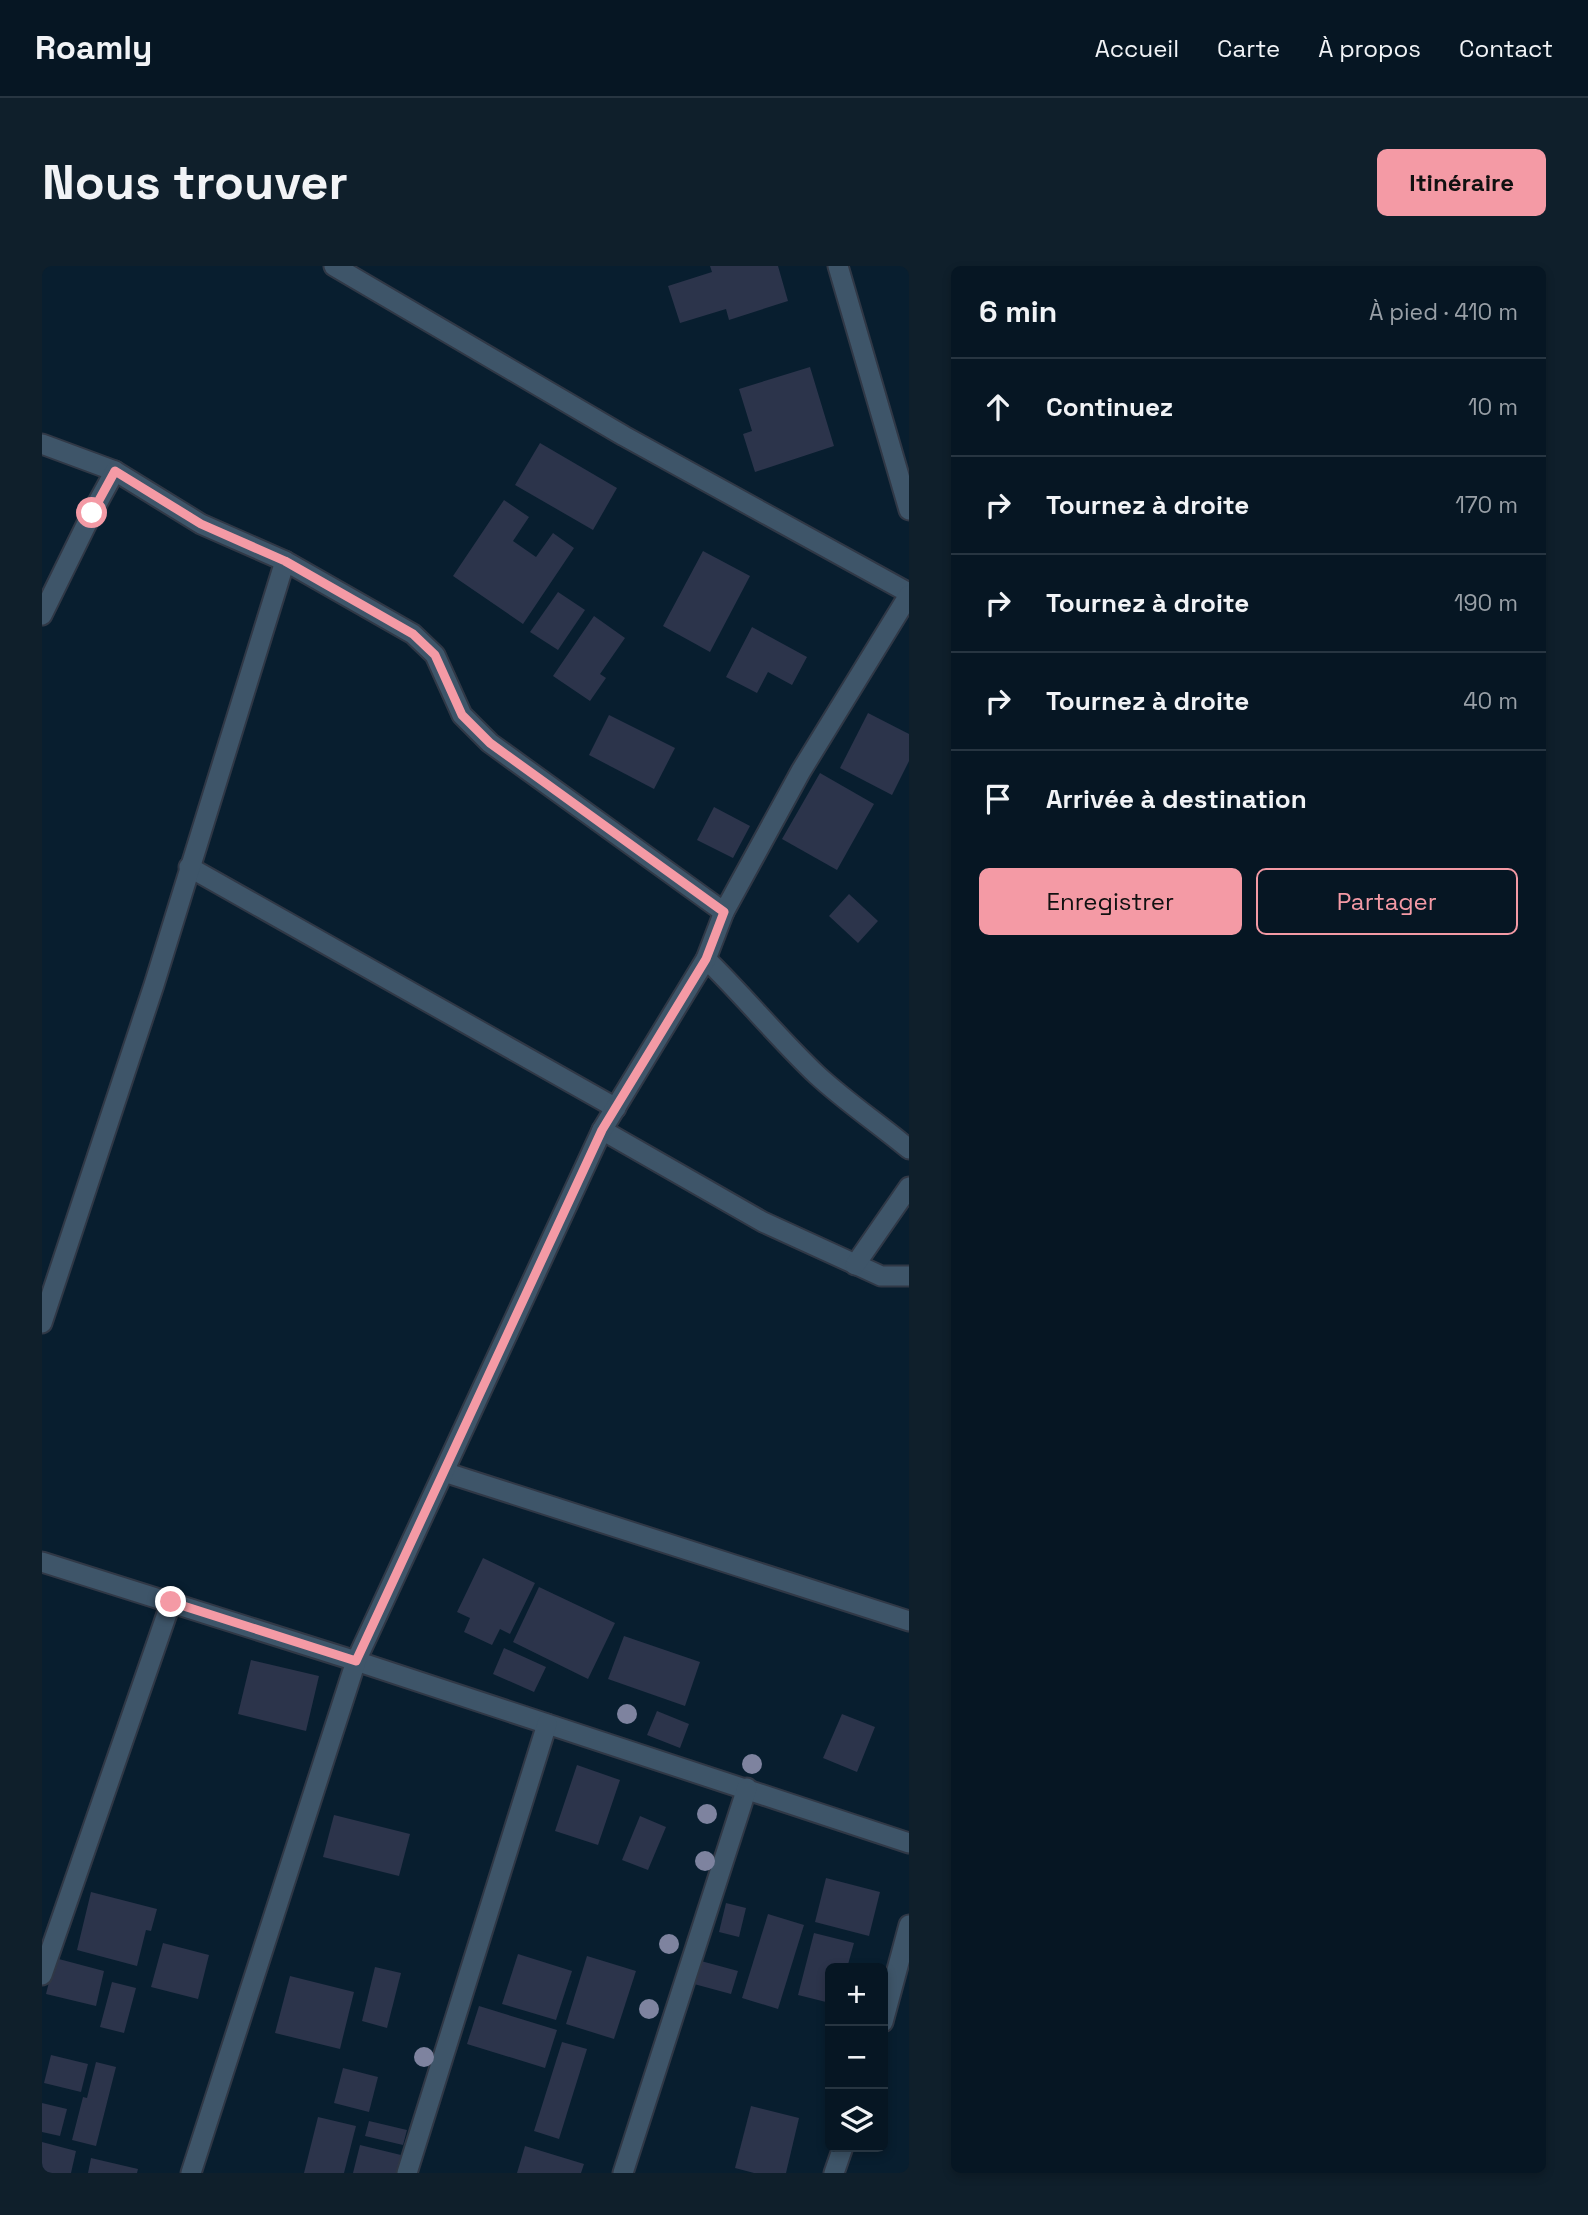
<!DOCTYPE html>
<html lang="fr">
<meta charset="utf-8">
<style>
body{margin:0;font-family:"Space Grotesk",sans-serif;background:#0f1f2b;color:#f1f3f6}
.controls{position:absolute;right:21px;bottom:21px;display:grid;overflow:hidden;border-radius:10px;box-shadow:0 4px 10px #0003}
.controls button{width:63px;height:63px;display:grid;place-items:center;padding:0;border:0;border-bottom:2px solid #273541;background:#061623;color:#f1f3f6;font:35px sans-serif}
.stop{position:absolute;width:21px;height:21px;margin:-16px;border:5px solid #f49aa5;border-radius:50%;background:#fff}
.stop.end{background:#f49aa5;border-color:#fff;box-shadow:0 2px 7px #0008}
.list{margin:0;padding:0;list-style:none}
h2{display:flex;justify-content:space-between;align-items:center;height:91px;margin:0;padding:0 28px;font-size:30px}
h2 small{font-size:23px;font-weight:400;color:#989fa6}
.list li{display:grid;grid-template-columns:46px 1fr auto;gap:21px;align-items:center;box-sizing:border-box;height:98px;padding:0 28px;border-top:2px solid #273541}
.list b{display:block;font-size:26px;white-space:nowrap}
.list em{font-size:23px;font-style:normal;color:#989fa6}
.actions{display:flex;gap:14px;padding:21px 28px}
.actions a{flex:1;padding:16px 0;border:2px solid #f49aa5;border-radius:10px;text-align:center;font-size:24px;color:#f49aa5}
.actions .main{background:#f49aa5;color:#111}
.icon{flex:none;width:38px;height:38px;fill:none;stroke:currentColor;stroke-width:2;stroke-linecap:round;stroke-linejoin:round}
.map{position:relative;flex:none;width:867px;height:1907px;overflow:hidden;border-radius:10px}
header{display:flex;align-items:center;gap:42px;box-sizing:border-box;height:98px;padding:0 35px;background:#061623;border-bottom:2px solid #273541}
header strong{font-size:33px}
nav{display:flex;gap:38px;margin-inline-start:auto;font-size:24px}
.intro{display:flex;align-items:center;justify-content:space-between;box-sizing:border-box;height:168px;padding:0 42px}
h1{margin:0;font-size:49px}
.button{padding:18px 32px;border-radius:10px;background:#f49aa5;color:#111;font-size:24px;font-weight:700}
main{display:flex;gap:42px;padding:0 42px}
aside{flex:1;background:#061623;border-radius:10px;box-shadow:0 4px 10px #0003}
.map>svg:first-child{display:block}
</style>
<header>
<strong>Roamly</strong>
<nav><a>Accueil</a><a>Carte</a><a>À propos</a><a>Contact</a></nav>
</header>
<div class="intro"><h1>Nous trouver</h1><a class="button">Itinéraire</a></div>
<main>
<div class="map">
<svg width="867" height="1907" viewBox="0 0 867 1907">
<rect width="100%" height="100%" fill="#081e2f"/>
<g fill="#2c344b">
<path d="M 668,0 L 736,0 L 746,35 L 687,54 L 684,43 L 638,57 L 626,20 L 670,6 Z"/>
<path d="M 768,101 L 792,180 L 713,206 L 701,168 L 710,165 L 697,123 Z"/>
<path d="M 498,177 L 575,222 L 551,264 L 473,219 Z"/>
<path d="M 462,234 L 487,251 L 471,275 L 494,291 L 511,267 L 532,282 L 481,358 L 411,310 Z"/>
<path d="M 661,285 L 708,310 L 668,386 L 621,360 Z"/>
<path d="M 516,326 L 543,344 L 516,384 L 488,366 Z"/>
<path d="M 552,350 L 583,372 L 558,408 L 564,412 L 548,435 L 511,410 Z"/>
<path d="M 710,361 L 765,391 L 750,419 L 726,406 L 715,427 L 684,411 Z"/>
<path d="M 826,447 L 867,468 L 867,495 L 850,529 L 798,502 Z"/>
<path d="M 567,449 L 633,482 L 612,523 L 547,489 Z"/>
<path d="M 778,507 L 832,538 L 795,604 L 740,573 Z"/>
<path d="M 672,541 L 708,560 L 691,592 L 655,574 Z"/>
<path d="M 807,628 L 836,655 L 816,677 L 787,650 Z"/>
<path d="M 441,1292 L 493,1317 L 468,1368 L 458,1363 L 450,1379 L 422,1366 L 428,1352 L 415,1346 Z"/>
<path d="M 497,1321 L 573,1357 L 546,1413 L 471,1376 Z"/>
<path d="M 582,1370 L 658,1396 L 643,1440 L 566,1413 Z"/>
<path d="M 462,1382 L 504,1401 L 492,1426 L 451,1408 Z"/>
<path d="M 209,1394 L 277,1410 L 264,1465 L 196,1448 Z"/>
<path d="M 615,1445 L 647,1458 L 638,1482 L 605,1469 Z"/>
<path d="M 800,1448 L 833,1461 L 815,1506 L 781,1492 Z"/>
<path d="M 535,1499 L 578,1514 L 556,1579 L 513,1565 Z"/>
<path d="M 292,1549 L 368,1568 L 357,1610 L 281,1591 Z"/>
<path d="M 598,1550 L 624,1561 L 606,1604 L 580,1594 Z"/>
<path d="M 784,1612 L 838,1626 L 827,1670 L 773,1656 Z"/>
<path d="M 49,1626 L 115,1643 L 109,1665 L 104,1664 L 95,1700 L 35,1684 Z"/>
<path d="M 684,1637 L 704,1642 L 697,1671 L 677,1666 Z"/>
<path d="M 726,1648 L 762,1659 L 736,1743 L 700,1732 Z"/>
<path d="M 772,1667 L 812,1677 L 805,1702 L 788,1702 L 788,1737 L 756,1729 Z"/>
<path d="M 121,1677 L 167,1689 L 156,1733 L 109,1721 Z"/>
<path d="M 476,1688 L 530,1705 L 514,1754 L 460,1738 Z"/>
<path d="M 545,1690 L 594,1705 L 572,1773 L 524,1758 Z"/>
<path d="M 13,1692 L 62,1705 L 54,1740 L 4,1728 Z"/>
<path d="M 659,1695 L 696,1705 L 689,1728 L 652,1718 Z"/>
<path d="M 333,1701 L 359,1707 L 345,1762 L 320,1755 Z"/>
<path d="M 248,1710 L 312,1726 L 298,1783 L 233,1767 Z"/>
<path d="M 70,1716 L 94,1722 L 82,1767 L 58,1761 Z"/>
<path d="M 437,1740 L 515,1764 L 503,1802 L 425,1778 Z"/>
<path d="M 520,1776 L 545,1783 L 517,1873 L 492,1865 Z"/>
<path d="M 9,1789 L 46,1798 L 39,1826 L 2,1817 Z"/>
<path d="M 54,1796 L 74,1801 L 54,1880 L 30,1874 L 41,1831 L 45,1832 Z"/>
<path d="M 301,1802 L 336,1811 L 327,1846 L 292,1837 Z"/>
<path d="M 0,1837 L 25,1843 L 18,1870 L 0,1866 Z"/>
<path d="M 709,1840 L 757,1852 L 744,1907 L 712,1907 L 693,1902 Z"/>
<path d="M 276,1851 L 314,1860 L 302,1907 L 262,1907 Z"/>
<path d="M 327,1855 L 365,1864 L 361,1879 L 323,1870 Z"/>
<path d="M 0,1876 L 34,1885 L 29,1907 L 0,1907 Z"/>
<path d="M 318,1879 L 359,1889 L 354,1907 L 311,1907 Z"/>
<path d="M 483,1880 L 542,1898 L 539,1907 L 475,1907 Z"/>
<path d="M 49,1892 L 96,1903 L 95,1907 L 46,1907 Z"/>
</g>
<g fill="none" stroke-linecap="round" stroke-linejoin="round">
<defs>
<g id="minor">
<path d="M 292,0 L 582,170 L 867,327"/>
<path d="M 796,0 L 867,244"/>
<path d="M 0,178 L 73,205 L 159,258 L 243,295 L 371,368 L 393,389 L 420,449 L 448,477 L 682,646"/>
<path d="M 0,349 L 50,247 L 73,205"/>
<path d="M 147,601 L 574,842"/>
<path d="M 664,693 C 702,730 736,772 775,809 C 803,835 837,858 867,883"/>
<path d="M 560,864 L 721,956 L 839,1010 L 867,1010"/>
<path d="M 813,999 L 867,921"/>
<path d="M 0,1057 L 112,719 L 243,295"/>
<path d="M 402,1206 L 867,1355"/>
<path d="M 0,1296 L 314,1395 L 867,1577"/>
<path d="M 0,1709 L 129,1336"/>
<path d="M 841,1756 L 867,1659"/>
<path d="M 149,1907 L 314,1395 L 560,864 L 664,693 L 682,646 L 759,505 L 867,329"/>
<path d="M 365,1907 L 505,1458"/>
<path d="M 581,1907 L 705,1522"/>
<path d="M 792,1907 L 801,1881"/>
</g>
</defs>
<use href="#minor" stroke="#303846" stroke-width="23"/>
<use href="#minor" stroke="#3e5569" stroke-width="19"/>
</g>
<g fill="#7e839f">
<circle cx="585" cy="1448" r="10"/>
<circle cx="710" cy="1498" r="10"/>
<circle cx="665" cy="1548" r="10"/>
<circle cx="663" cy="1595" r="10"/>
<circle cx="627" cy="1678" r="10"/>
<circle cx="607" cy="1743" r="10"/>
<circle cx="382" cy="1791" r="10"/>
</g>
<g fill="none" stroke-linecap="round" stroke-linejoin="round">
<path stroke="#f49aa5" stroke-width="9" d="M 50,247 L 73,205 L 159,258 L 243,295 L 371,368 L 393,389 L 420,449 L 448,477 L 682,646 L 664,693 L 560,864 L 314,1395 L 129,1336"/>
</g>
</svg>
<div class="controls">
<button>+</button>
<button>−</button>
<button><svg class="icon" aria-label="layers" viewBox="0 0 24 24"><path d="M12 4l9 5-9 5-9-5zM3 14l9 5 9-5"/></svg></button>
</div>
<div class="stop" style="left:50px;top:247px"></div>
<div class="stop end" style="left:129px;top:1336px"></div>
</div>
<aside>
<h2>6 min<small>À pied · 410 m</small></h2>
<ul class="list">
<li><svg class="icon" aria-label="ahead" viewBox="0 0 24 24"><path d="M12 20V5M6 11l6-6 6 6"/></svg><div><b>Continuez</b></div><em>10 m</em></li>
<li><svg class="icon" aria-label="right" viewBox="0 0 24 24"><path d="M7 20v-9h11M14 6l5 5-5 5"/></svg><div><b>Tournez à droite</b></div><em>170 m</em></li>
<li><svg class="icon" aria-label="right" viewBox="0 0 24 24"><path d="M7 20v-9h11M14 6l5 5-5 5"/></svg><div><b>Tournez à droite</b></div><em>190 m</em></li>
<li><svg class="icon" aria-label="right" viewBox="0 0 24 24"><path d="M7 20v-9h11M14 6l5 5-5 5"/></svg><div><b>Tournez à droite</b></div><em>40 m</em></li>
<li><svg class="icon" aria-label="arrive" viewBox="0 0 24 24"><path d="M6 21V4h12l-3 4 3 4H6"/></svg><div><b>Arrivée à destination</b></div></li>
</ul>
<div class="actions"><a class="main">Enregistrer</a><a>Partager</a></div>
</aside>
</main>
